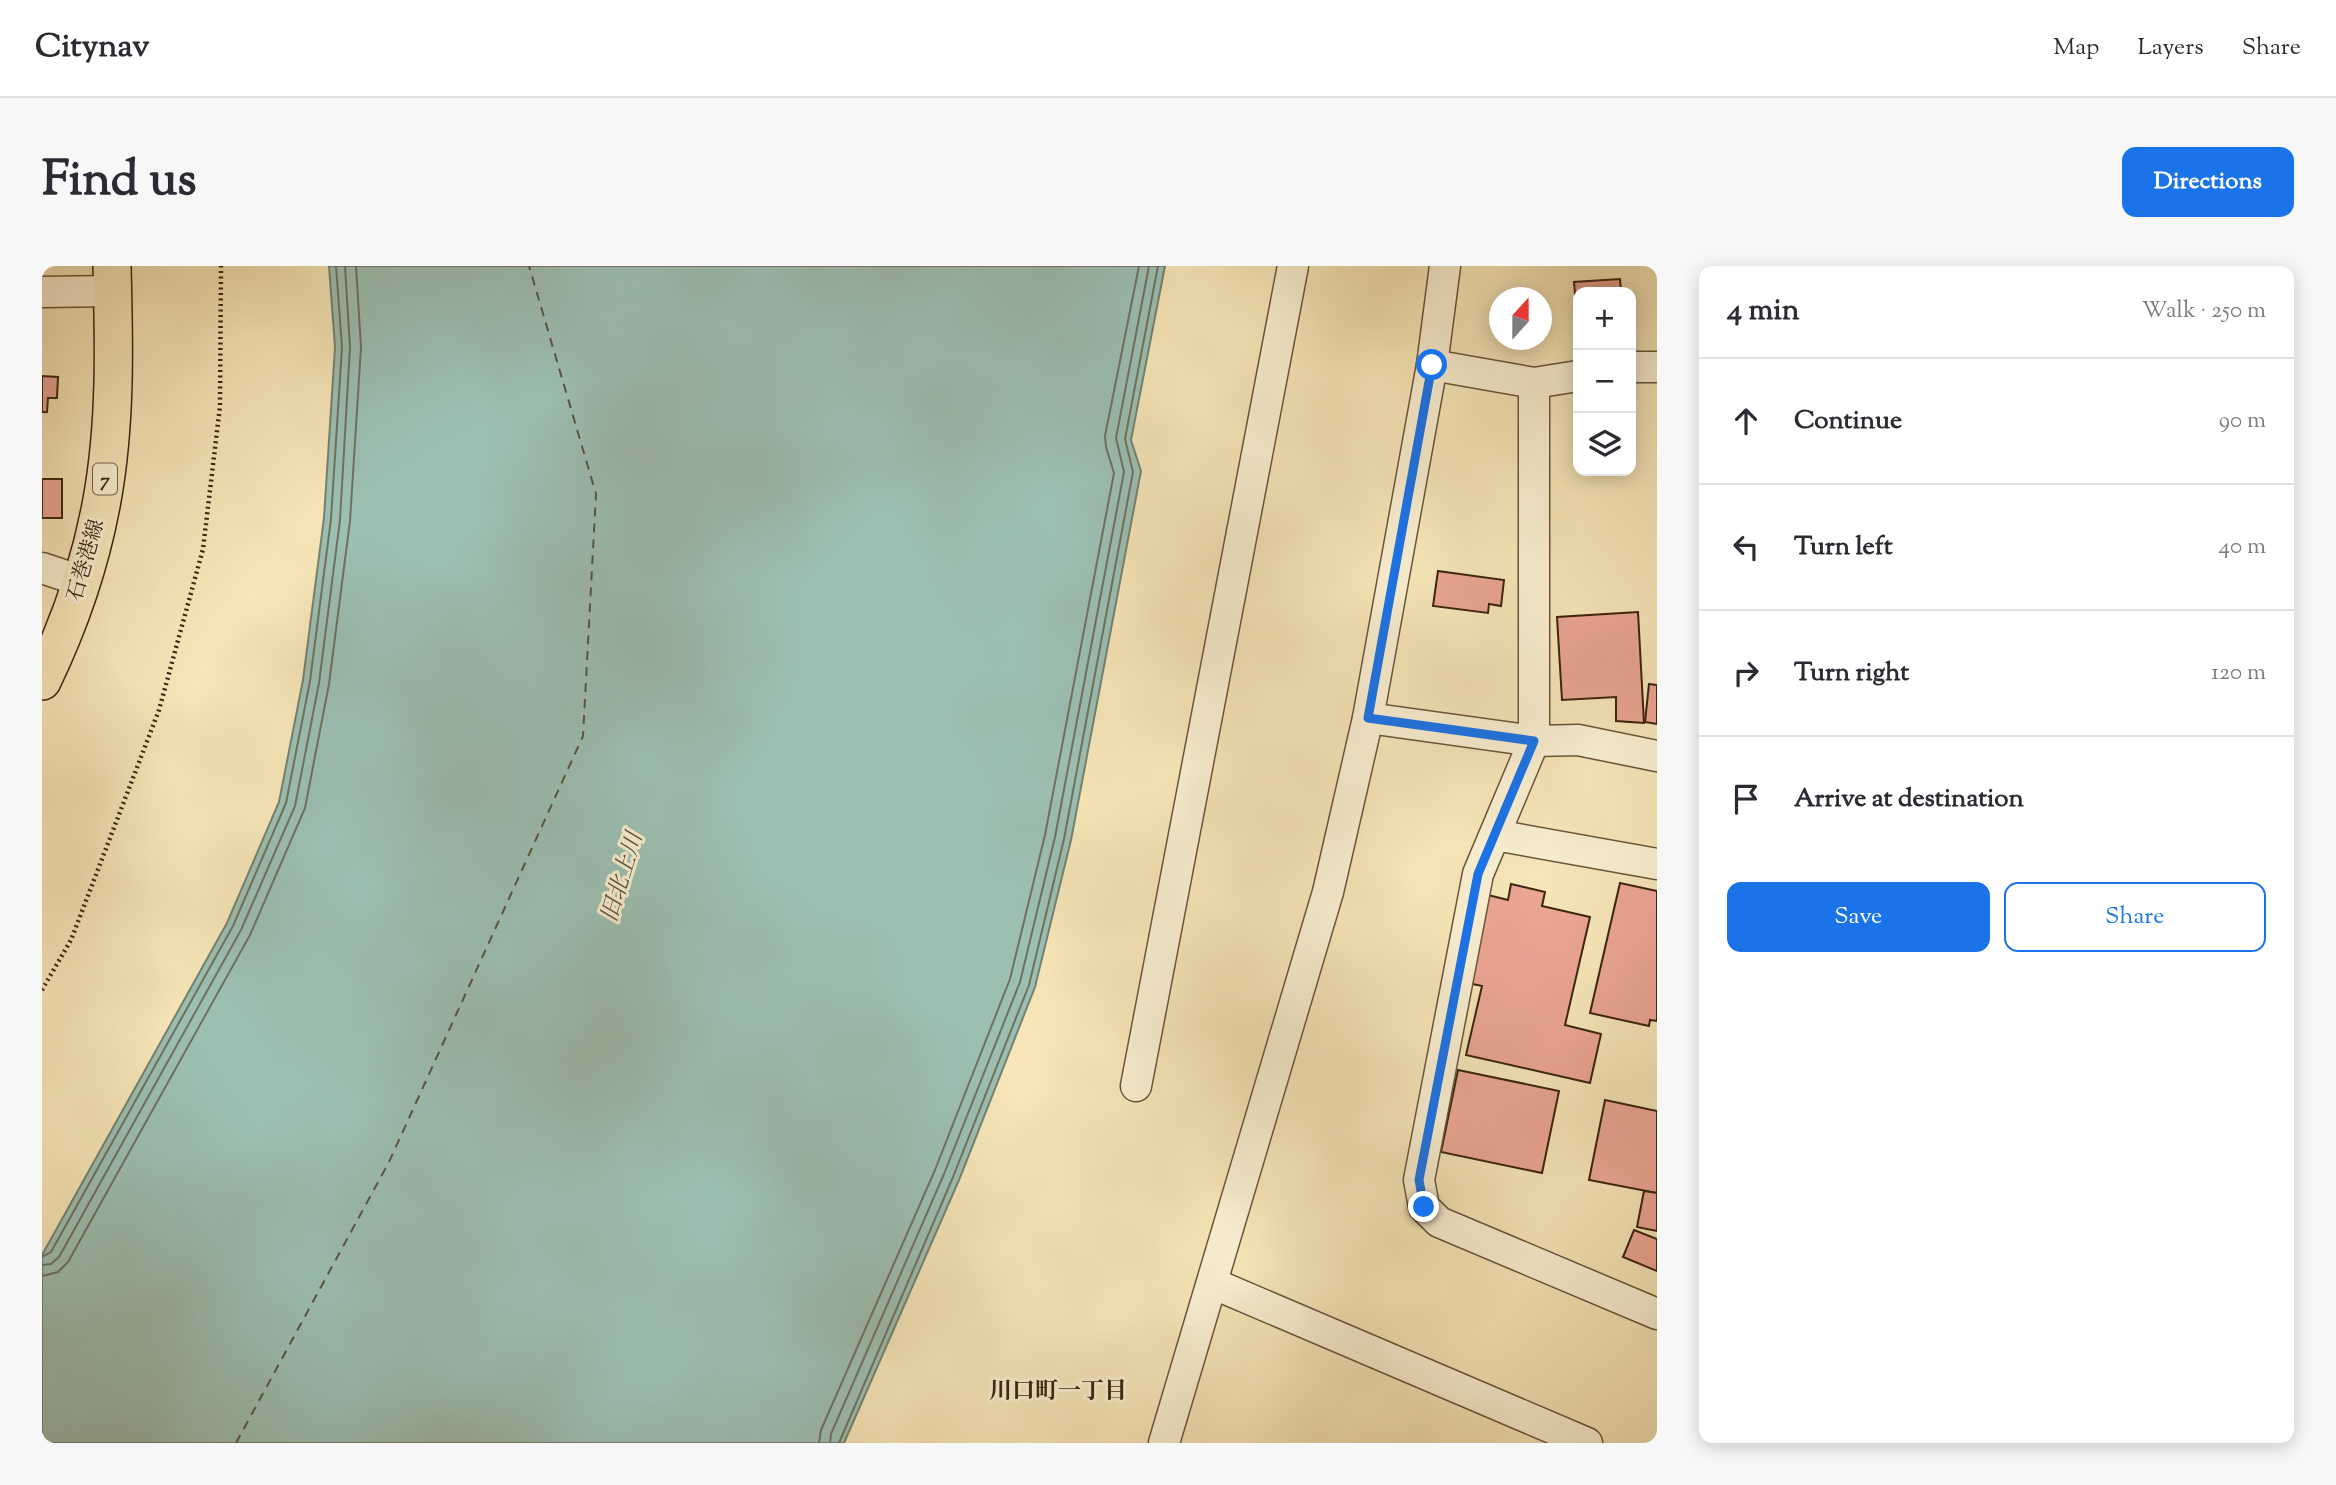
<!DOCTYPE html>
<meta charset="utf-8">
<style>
body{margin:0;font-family:"Sorts Mill Goudy","Noto Serif JP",serif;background:#f7f7f7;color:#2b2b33}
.controls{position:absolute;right:21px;top:21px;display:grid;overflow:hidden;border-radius:14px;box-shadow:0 4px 18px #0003}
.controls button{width:63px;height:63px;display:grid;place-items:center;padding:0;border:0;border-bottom:2px solid #e1e1e2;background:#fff;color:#2b2b33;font:35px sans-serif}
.compass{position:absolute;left:1447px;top:21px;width:63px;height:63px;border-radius:50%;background:#fff;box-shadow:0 4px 18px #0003;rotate:21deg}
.stop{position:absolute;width:21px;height:21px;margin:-16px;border:5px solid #1a73e8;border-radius:50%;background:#fff}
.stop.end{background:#1a73e8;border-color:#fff;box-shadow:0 2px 7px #0008}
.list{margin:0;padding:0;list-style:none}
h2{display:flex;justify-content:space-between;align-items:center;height:91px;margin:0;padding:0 28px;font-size:30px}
h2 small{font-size:23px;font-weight:400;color:#7c7c81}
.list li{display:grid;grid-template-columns:46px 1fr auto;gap:21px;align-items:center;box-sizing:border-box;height:126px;padding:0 28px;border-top:2px solid #e1e1e2}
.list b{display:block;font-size:26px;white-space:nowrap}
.list em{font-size:23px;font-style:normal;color:#7c7c81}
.actions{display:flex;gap:14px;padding:21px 28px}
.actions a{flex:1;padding:16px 0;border:2px solid #1a73e8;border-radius:14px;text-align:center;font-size:24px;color:#1a73e8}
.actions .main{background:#1a73e8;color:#fff}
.icon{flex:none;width:38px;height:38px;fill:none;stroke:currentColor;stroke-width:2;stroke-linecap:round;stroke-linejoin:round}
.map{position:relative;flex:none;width:1615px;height:1177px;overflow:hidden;border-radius:14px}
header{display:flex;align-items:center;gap:42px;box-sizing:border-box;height:98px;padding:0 35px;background:#fff;border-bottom:2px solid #e1e1e2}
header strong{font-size:33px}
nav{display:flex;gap:38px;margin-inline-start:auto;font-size:24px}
.intro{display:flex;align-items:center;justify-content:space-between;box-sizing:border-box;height:168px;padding:0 42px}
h1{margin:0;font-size:49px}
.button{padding:18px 32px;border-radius:14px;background:#1a73e8;color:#fff;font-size:24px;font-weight:700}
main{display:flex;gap:42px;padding:0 42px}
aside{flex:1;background:#fff;border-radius:14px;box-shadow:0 4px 18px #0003}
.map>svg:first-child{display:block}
</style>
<header>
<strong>Citynav</strong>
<nav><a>Map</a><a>Layers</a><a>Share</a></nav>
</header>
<div class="intro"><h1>Find us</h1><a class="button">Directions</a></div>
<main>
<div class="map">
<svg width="1615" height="1177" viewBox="0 0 1615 1177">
<rect width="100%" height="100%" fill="#f5e5b7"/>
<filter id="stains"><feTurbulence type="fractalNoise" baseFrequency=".00286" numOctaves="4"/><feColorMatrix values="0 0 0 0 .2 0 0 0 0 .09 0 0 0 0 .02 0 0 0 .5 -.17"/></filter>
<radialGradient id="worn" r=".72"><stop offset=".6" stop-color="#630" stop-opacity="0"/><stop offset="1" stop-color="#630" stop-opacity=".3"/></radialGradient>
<path fill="#9cbfb2" stroke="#758171" stroke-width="2" d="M 287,0 L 1123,0 L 1089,174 L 1099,205 L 1029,574 L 993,721 L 917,914 L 802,1177 L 0,1177 L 0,989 L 185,657 L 237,536 L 261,414 L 282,252 L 293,81 Z"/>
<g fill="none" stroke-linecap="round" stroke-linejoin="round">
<g stroke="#6c7261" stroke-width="2">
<path d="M 0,991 L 9,986 L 191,660 L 244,537 L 268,415 L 289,253 L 300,81 L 294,0"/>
<path d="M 0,999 L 9,998 L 17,991 L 199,664 L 253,540 L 277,417 L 298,254 L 308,81 L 303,0"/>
<path d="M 0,1010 L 16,1006 L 26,996 L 208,669 L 263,542 L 287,418 L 308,255 L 319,81 L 314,0"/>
<path d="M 777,1177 L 779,1164 L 893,904 L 968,713 L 1003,569 L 1072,207 L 1064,181 L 1063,170 L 1097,0"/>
<path d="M 788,1177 L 789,1168 L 902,908 L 978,716 L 1013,571 L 1082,206 L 1074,172 L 1107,0"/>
<path d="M 797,1177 L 911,911 L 987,719 L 1022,573 L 1091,206 L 1083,173 L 1116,0"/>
</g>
<path stroke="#585341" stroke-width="2" stroke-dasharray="9 7" stroke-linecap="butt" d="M 194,1177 L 347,896 L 541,470 L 554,228 L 487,0"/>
</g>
<g fill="#eaa593" stroke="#3b2510" stroke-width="2">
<path d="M 1578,13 L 1579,26 L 1536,26 L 1535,51 L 1532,16 Z"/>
<path d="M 0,110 L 16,111 L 15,132 L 6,132 L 5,146 L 0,146 Z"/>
<rect x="0" y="213" width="20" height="39"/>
<path d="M 1396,305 L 1462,314 L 1459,340 L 1447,338 L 1446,347 L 1391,340 Z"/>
<path d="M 1596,346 L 1602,457 L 1574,455 L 1574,431 L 1520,434 L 1515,351 Z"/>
<path d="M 1607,418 L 1615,419 L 1615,458 L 1603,456 Z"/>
<path d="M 1578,617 L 1615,625 L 1615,755 L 1608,754 L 1607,760 L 1548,747 Z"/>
<path d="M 1469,618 L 1503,626 L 1500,640 L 1548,651 L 1523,759 L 1559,768 L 1548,817 L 1424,789 L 1440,720 L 1426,717 L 1446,629 L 1466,634 Z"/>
<path d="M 1416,804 L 1517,825 L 1500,907 L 1399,886 Z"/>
<path d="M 1563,834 L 1615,845 L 1615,927 L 1547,914 Z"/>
<path d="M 1602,925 L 1615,927 L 1615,965 L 1595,961 Z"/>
<path d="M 1592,964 L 1615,973 L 1615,1005 L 1581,991 Z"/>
</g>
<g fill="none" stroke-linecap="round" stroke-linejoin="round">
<defs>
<g id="minor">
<path d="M 0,26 L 71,25"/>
<path d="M 1390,99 L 1492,117"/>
<path d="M 1589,101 L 1615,101"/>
<path d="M 1536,110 L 1492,117 L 1492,475 L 1436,608 L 1377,914 L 1382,941 L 1397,956 L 1615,1048"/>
<path d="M 0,302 L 39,315"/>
<path d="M 1326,452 L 1492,475 L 1536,474 L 1615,490"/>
<path d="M 1453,569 L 1615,598"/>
<path d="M 1094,820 L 1251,0"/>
<path d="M 1170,1017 L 1545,1177"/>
<path d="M 1122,1177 L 1286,626 L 1326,452 L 1390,99 L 1403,0"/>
</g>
<path id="major" d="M 0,415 C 27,359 49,295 60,234 C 74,157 72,77 70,0"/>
</defs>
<use href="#minor" stroke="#6a553a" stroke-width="33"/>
<use href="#major" stroke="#3b2510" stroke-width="40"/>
<path stroke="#3b2510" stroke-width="4.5" stroke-dasharray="2 3.5" stroke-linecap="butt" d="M 0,724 L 29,674 L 117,444 L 161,283 L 178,140 L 179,0"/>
<use href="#minor" stroke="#f8eed0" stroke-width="30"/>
<use href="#major" stroke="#f5e5b7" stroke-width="37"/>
</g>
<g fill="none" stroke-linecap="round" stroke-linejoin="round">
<path stroke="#1a73e8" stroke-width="9" d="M 1382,941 L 1377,914 L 1436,608 L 1492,475 L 1326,452 L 1390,99"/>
</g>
<g text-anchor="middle" stroke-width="6" stroke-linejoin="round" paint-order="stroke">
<rect fill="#f8eed0" stroke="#74614a" stroke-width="2" x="51" y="197.5" width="24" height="31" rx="5"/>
<g font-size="19" font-weight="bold" fill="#3b2510">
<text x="63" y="220">7</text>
</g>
<g font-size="21" fill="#3b2510" stroke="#f8eed0">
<text transform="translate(43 294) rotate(-74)" y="7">石巻港線</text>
</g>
<g font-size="23" font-style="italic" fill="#585341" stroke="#f8eed0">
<text transform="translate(579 611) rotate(-73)" y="8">旧北上川</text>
</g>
<g font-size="23" font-weight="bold" fill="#3b2510" stroke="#f8eed0">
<text x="1016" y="1132">川口町一丁目</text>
</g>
</g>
<rect width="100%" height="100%" filter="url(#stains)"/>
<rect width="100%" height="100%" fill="url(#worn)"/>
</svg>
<div class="controls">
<button>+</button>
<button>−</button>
<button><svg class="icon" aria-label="layers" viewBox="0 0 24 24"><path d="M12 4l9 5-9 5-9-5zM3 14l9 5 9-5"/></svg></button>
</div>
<svg class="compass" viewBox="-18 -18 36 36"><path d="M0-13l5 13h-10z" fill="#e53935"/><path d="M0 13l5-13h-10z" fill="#7c7c81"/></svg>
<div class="stop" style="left:1390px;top:99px"></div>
<div class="stop end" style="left:1382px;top:941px"></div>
</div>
<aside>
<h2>4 min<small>Walk · 250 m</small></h2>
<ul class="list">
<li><svg class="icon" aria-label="ahead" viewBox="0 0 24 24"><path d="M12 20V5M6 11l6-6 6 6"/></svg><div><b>Continue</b></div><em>90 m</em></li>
<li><svg class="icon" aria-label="left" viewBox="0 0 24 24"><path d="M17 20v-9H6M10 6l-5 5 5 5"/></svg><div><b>Turn left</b></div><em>40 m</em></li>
<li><svg class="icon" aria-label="right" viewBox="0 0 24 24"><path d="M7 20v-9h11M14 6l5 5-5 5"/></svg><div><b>Turn right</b></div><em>120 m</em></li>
<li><svg class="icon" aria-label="arrive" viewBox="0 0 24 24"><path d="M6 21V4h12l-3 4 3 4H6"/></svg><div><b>Arrive at destination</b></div></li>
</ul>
<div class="actions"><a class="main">Save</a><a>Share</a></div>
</aside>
</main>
